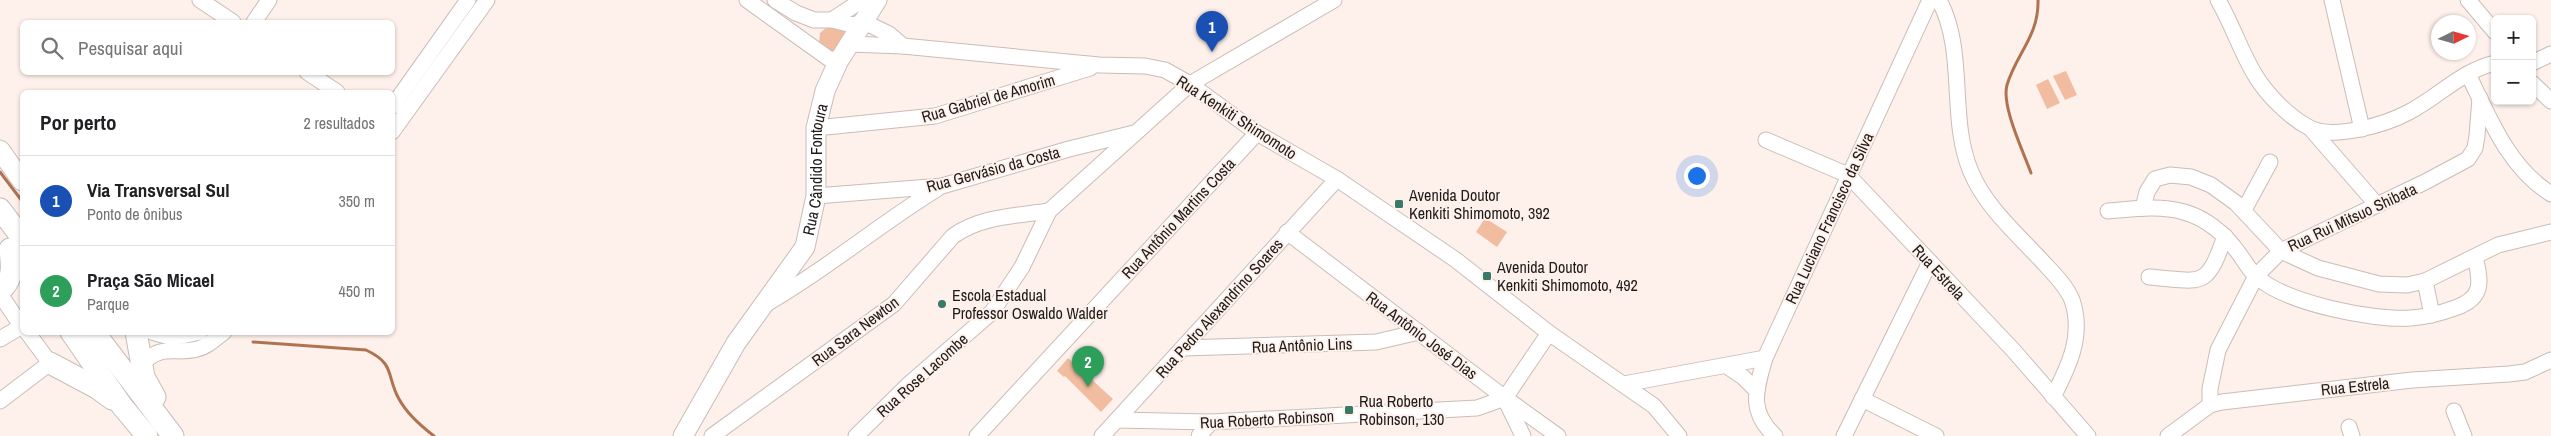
<!DOCTYPE html>
<html lang="pt">
<meta charset="utf-8">
<style>
body{margin:0;font-family:"Archivo Narrow",sans-serif;background:#f2f2f2;color:#202124}
.controls{position:absolute;right:15px;top:15px;display:grid;overflow:hidden;border-radius:8px;box-shadow:0 1px 4px #0004}
.controls button{width:45px;height:45px;display:grid;place-items:center;padding:0;border:0;border-bottom:1px solid #e0e0e0;background:#fff;color:#202124;font:25px sans-serif}
.compass{position:absolute;left:2431px;top:15px;width:45px;height:45px;border-radius:50%;background:#fff;box-shadow:0 1px 4px #0004;rotate:85deg}
.you{position:absolute;left:1696px;top:175px;width:18px;height:18px;margin:-12px;border:4px solid #fff;border-radius:50%;background:#1a73e8;box-shadow:0 0 0 8px #1a73e833}
.badge{display:grid;place-items:center;width:32px;height:32px;border-radius:50%;background:#0b8043;color:#fff;font-size:16px;font-weight:700}
.pin{position:absolute;translate:-50% -41px;filter:drop-shadow(0 1px 2px #0008)}
.pin::after{content:'';position:absolute;top:26px;width:18px;height:15px;background:inherit;clip-path:polygon(0 0,100% 0,50% 100%)}
.list{margin:0;padding:0;list-style:none}
h2{display:flex;justify-content:space-between;align-items:center;height:65px;margin:0;padding:0 20px;font-size:21px}
h2 small{font-size:16px;font-weight:400;color:#757577}
.list li{display:grid;grid-template-columns:32px 1fr auto;gap:15px;align-items:center;box-sizing:border-box;height:90px;padding:0 20px;border-top:1px solid #e0e0e0}
.list b{display:block;font-size:19px;white-space:nowrap}
.list p{margin:0;font-size:16px;white-space:nowrap;color:#757577}
.list em{font-size:16px;font-style:normal;color:#757577}
.icon{flex:none;width:28px;height:28px;fill:none;stroke:currentColor;stroke-width:2;stroke-linecap:round;stroke-linejoin:round}
.map{position:relative;flex:none;width:2551px;height:436px;overflow:hidden}
.search{position:absolute;background:#fff;box-shadow:0 1px 4px #0004;left:20px;top:20px;width:375px;height:55px;display:flex;align-items:center;gap:12px;box-sizing:border-box;padding:0 18px;border-radius:8px;color:#757577;font-size:19px}
.panel{position:absolute;background:#fff;box-shadow:0 1px 4px #0004;left:20px;top:90px;width:375px;height:245px;border-radius:8px}
.map>svg:first-child{display:block}
</style>
<div class="map">
<svg width="2551" height="436" viewBox="0 0 2551 436">
<rect width="100%" height="100%" fill="#fef1eb"/>
<g fill="#f1bc9f">
<path d="M 827,27 L 847,31 L 835,54 L 819,44 L 820,33 Z"/>
<path d="M 2066,71 L 2077,95 L 2065,100 L 2053,76 Z"/>
<path d="M 2048,79 L 2060,103 L 2047,109 L 2036,85 Z"/>
<path d="M 1485,218 L 1507,232 L 1497,247 L 1476,232 Z"/>
<path d="M 1068,358 L 1113,399 L 1101,412 L 1065,376 L 1064,377 L 1057,371 Z"/>
</g>
<g fill="none" stroke-linecap="round" stroke-linejoin="round">
<g stroke="#af7352" stroke-width="3">
<path d="M 0,172 L 22,201"/>
<path d="M 2031,173 C 2024,153 2001,106 2007,85 C 2016,54 2039,36 2038,0"/>
<path d="M 253,342 L 366,350 C 396,364 386,376 399,399 C 407,414 421,426 434,436"/>
</g>
<defs>
<g id="minor">
<path d="M 200,0 L 233,22"/>
<path d="M 747,0 L 828,58 L 838,62"/>
<path d="M 775,0 L 796,13 L 814,20 L 832,20 L 852,25 L 864,22 L 889,34 L 903,46"/>
<path d="M 1939,0 C 1967,52 1948,118 1971,172 C 1985,206 2017,234 2042,261 C 2052,272 2066,285 2072,300 C 2084,335 2069,366 2053,397"/>
<path d="M 2218,0 C 2232,24 2241,52 2255,75 C 2267,95 2290,118 2310,128 C 2334,140 2387,124 2409,112 C 2438,97 2463,70 2495,63"/>
<path d="M 2332,0 L 2362,129"/>
<path d="M 2468,0 L 2495,32"/>
<path d="M 832,20 L 862,0"/>
<path d="M 254,22 L 269,0"/>
<path d="M 848,44 L 903,46 L 1099,65 L 1145,66 L 1165,70 L 1190,84 L 1257,133 L 1337,179 L 1456,260 L 1549,333 L 1654,406 L 1679,436"/>
<path d="M 2532,63 L 2551,54"/>
<path d="M 307,72 L 337,92"/>
<path d="M 2468,74 C 2489,117 2508,167 2551,194"/>
<path d="M 2532,83 L 2551,101"/>
<path d="M 392,107 L 468,0"/>
<path d="M 816,128 L 935,116 L 1090,68"/>
<path d="M 2311,129 L 2377,205"/>
<path d="M 392,132 L 487,0"/>
<path d="M 1766,140 L 1848,175 L 2014,351 L 2088,436"/>
<path d="M 816,196 L 942,186 L 1069,149 L 1134,133"/>
<path d="M 2143,208 L 2147,192 L 2155,179 L 2170,175 L 2191,177 L 2211,185 L 2236,203 L 2281,251 L 2318,268 L 2379,284 L 2407,285 L 2425,281 L 2498,245 L 2551,232"/>
<path d="M 2244,210 L 2270,162"/>
<path d="M 2108,211 C 2132,209 2160,205 2184,212 C 2208,219 2226,235 2240,255 C 2245,262 2250,271 2256,276 C 2284,303 2374,321 2411,318 C 2426,317 2441,313 2455,308 C 2484,298 2481,282 2475,257"/>
<path d="M 1287,232 L 1505,398 L 1558,436"/>
<path d="M 2149,277 C 2203,281 2206,290 2225,236"/>
<path d="M 2425,281 L 2432,315"/>
<path d="M 0,294 L 22,327"/>
<path d="M 766,304 C 826,270 878,225 937,189"/>
<path d="M 152,332 L 173,338 L 200,332"/>
<path d="M 0,339 L 22,326"/>
<path d="M 1183,348 L 1376,342 L 1419,332"/>
<path d="M 142,364 C 162,343 174,355 197,349 C 207,347 216,338 224,332"/>
<path d="M 1728,367 L 1743,377 L 1757,391"/>
<path d="M 1624,384 L 1765,358"/>
<path d="M 1505,398 L 1549,333"/>
<path d="M 1505,399 L 1523,436"/>
<path d="M 1862,399 L 1936,436"/>
<path d="M 0,401 L 50,363 L 27,332"/>
<path d="M 2210,405 L 2210,389 L 2218,350 L 2256,276 L 2281,251 L 2425,182 L 2468,159 L 2475,148 L 2477,136 L 2480,98"/>
<path d="M 2454,411 L 2464,436"/>
<path d="M 1117,420 L 1211,422 L 1477,408 L 1505,398"/>
<path d="M 2349,427 L 2352,436"/>
<path d="M 712,436 L 894,304 L 953,236 C 981,216 1016,216 1049,211"/>
<path d="M 856,436 L 908,385 L 992,312 L 1022,267 L 1049,211 L 1190,84 L 1334,0"/>
<path d="M 977,436 L 1257,133"/>
<path d="M 1102,436 L 1337,179"/>
<path d="M 1199,436 L 1211,422"/>
<path d="M 1775,436 C 1748,411 1756,390 1765,358 L 1930,0"/>
<path d="M 1844,436 L 1930,262"/>
<path d="M 2168,436 L 2210,405 L 2222,402 L 2412,380 L 2509,374 L 2525,372 L 2551,360"/>
</g>
<g id="major">
<path d="M 0,150 L 22,181"/>
<path id="s1" d="M 683,436 L 736,343 L 805,247 L 816,196 L 816,128 L 825,91 L 838,62 L 877,0"/>
</g>
<g id="highway">
<path d="M 0,209 L 22,238"/>
<path d="M 0,291 C 14,279 12,267 10,249"/>
<path d="M 71,332 L 122,406 L 147,436"/>
<path d="M 94,332 L 173,436"/>
<path d="M 136,332 L 144,377 L 155,397"/>
<path d="M 50,363 L 97,388 L 112,399"/>
</g>
</defs>
<use href="#minor" stroke="#c9bdb7" stroke-width="17"/>
<use href="#major" stroke="#c9bdb7" stroke-width="21"/>
<use href="#highway" stroke="#c9bdb7" stroke-width="23"/>
<use href="#minor" stroke="#fff" stroke-width="15"/>
<use href="#major" stroke="#fff" stroke-width="19"/>
<use href="#highway" stroke="#fff" stroke-width="21"/>
</g>
<g fill="#387968" stroke="#fef1eb" stroke-width="2">
<rect x="1394" y="199" width="10" height="10" rx="2.5"/>
<rect x="1482" y="271" width="10" height="10" rx="2.5"/>
<circle cx="942" cy="304" r="5"/>
<rect x="1344" y="405" width="10" height="10" rx="2.5"/>
</g>
<g text-anchor="middle" stroke-width="4" stroke-linejoin="round" paint-order="stroke">
<g font-size="16" fill="#1f1b19" stroke="#fef1eb">
<text transform="translate(988 98) rotate(-16)" y="6">Rua Gabriel de Amorim</text>
<text transform="translate(1237 117) rotate(33)" y="6">Rua Kenkiti Shimomoto</text>
<text dy="6" stroke="none"><textPath href="#s1" startOffset="304">Rua Cândido Fontoura</textPath></text>
<text transform="translate(993 169) rotate(-15)" y="6">Rua Gervásio da Costa</text>
<text transform="translate(2352 217) rotate(-25)" y="6">Rua Rui Mitsuo Shibata</text>
<text transform="translate(1178 218) rotate(-47)" y="6">Rua Antônio Martins Costa</text>
<text transform="translate(1829 218) rotate(-65)" y="6">Rua Luciano Francisco da Silva</text>
<text transform="translate(1939 272) rotate(47)" y="6">Rua Estrela</text>
<text transform="translate(1219 308) rotate(-48)" y="6">Rua Pedro Alexandrino Soares</text>
<text transform="translate(855 331) rotate(-37)" y="6">Rua Sara Newton</text>
<text transform="translate(1422 335) rotate(37)" y="6">Rua Antônio José Dias</text>
<text transform="translate(1302 345) rotate(-2)" y="6">Rua Antônio Lins</text>
<text transform="translate(922 375) rotate(-42)" y="6">Rua Rose Lacombe</text>
<text transform="translate(2355 386) rotate(-6)" y="6">Rua Estrela</text>
<text transform="translate(1267 419) rotate(-3)" y="6">Rua Roberto Robinson</text>
</g>
<g font-size="16" fill="#1f1b19" stroke="#fef1eb" text-anchor="start">
<text x="1409" y="201">Avenida Doutor<tspan x="1409" dy="18">Kenkiti Shimomoto, 392</tspan></text>
<text x="1497" y="273">Avenida Doutor<tspan x="1497" dy="18">Kenkiti Shimomoto, 492</tspan></text>
<text x="952" y="301">Escola Estadual<tspan x="952" dy="18">Professor Oswaldo Walder</tspan></text>
<text x="1359" y="407">Rua Roberto<tspan x="1359" dy="18">Robinson, 130</tspan></text>
</g>
</g>
</svg>
<div class="controls">
<button>+</button>
<button>−</button>
</div>
<svg class="compass" viewBox="-18 -18 36 36"><path d="M0-13l5 13h-10z" fill="#e53935"/><path d="M0 13l5-13h-10z" fill="#757577"/></svg>
<div class="you"></div>
<div class="pin badge" style="left:1212px;top:52px;background:#1a4fb4">1</div>
<div class="pin badge" style="left:1088px;top:387px;background:#2e9e5b">2</div>
<div class="search"><svg class="icon" aria-label="search" viewBox="0 0 24 24"><circle cx="10" cy="10" r="6"/><path d="M15 15l6 6"/></svg>Pesquisar aqui</div>
<section class="panel">
<h2>Por perto<small>2 resultados</small></h2>
<ul class="list">
<li><span class="badge" style="background:#1a4fb4">1</span><div><b>Via Transversal Sul</b><p>Ponto de ônibus</p></div><em>350 m</em></li>
<li><span class="badge" style="background:#2e9e5b">2</span><div><b>Praça São Micael</b><p>Parque</p></div><em>450 m</em></li>
</ul>
</section>
</div>
